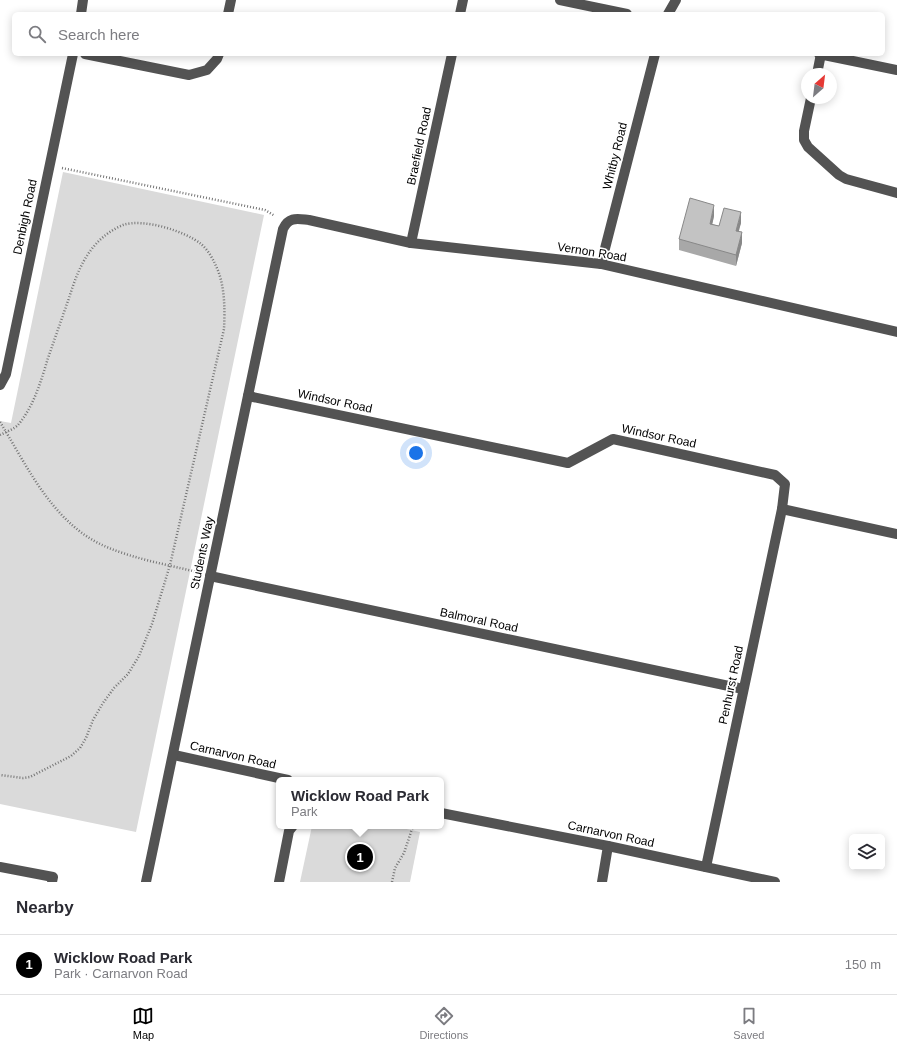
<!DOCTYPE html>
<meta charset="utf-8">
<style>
body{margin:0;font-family:Helvetica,sans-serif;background:#f2f2f3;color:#2b2b33}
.controls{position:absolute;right:12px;bottom:12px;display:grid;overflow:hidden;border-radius:6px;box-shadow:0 2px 10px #0003}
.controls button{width:36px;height:36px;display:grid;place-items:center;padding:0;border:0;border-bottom:1px solid #e1e1e2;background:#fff;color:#2b2b33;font:20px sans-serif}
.compass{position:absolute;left:801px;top:68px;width:36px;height:36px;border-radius:50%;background:#fff;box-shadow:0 2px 10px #0003;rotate:28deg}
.you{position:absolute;left:416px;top:453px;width:14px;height:14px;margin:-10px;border:3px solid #fff;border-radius:50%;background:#1a73e8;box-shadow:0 0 0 6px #1a73e833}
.badge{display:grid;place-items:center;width:26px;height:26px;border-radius:50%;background:#000;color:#fff;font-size:13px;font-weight:700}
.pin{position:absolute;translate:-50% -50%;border:2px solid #fff;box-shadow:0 1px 4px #0006}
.popup{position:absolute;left:276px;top:777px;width:168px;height:52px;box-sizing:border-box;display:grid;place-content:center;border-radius:6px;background:#fff;filter:drop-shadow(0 1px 3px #0005);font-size:13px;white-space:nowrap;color:#7c7c81}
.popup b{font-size:15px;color:#2b2b33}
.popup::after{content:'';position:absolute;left:50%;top:100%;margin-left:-8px;border:8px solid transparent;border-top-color:#fff}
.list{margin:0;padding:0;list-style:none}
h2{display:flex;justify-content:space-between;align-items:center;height:52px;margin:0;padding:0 16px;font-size:17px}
h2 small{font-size:13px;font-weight:400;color:#7c7c81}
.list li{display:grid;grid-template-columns:26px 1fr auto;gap:12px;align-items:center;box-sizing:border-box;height:60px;padding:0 16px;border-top:1px solid #e1e1e2}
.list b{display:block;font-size:15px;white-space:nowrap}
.list p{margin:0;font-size:13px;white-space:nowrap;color:#7c7c81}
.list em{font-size:13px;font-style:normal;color:#7c7c81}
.icon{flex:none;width:22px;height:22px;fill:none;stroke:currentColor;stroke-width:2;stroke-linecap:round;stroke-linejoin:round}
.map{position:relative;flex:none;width:897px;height:882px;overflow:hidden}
.search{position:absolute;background:#fff;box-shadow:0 2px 10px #0003;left:12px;right:12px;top:12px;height:44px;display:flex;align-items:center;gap:10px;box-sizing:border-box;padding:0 14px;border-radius:6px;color:#7c7c81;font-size:15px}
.sheet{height:112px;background:#fff}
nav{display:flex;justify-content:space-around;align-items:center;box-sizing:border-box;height:56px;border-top:1px solid #e1e1e2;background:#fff;font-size:11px;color:#7c7c81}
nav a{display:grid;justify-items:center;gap:2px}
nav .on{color:#000}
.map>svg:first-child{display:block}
</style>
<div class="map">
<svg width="897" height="882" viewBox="0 0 897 882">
<rect width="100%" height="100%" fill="#fff"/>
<g fill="#dadada">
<path d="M 63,172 L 264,215 L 136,832 L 0,804 L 0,421 L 11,423 Z"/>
<path d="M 312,826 L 393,826 L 420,832 L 410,882 L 300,882 Z"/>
</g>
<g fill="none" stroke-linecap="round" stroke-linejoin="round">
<g stroke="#757575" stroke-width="2.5" stroke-dasharray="1 2" stroke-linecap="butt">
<path d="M 62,168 L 265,210 L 275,216"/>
<path d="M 0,422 C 29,469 54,526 109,548 C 136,559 168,565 197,572"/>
<path d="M 0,435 C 6,432 14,429 18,425 C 34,406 41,381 48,358 C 55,338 62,318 69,298 C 75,279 82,259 96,244 C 103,236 113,229 123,225 C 143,218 185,231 201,244 C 207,249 212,257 215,264 C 225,283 225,308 224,329 L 170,565 L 152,624 L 139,656 L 128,674 L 114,688 L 103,703 L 93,720 L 86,738 L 80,748 L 71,756 L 30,777 L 23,778 L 0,775"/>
<path d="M 392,882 L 395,868 L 404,853 L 413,826"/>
</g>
<g stroke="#535353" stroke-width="10">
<path d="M 560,0 L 627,14"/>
<path d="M 81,14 L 83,0"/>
<path d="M 228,14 L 231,0"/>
<path d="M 460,14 L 463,0"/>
<path d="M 668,14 L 676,0"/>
<path d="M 85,54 L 189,75 L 207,70 L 217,59 L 219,54"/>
<path d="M 819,54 L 897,70"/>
<path d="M 817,74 L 821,54"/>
<path d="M 811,98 L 804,131 L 804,140 L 808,147 L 839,175 L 846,179 L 897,193"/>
<path d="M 411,243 L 452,54"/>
<path d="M 601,264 L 655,54"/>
<path d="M 0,385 L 6,374 L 73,54"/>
<path d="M 248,396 L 568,463 L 613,439 L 775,475 L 785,484 L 782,509 L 897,534"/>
<path d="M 210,576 L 743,689"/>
<path d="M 174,755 L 288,780"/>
<path d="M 441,813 L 608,846 L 775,882"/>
<path d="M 0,867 L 53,877 L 52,882"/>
<path d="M 706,867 L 782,509"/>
<path d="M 146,882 L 283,229 C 289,216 298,219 309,220 L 411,243 L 601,264 L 897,332"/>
<path d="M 279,882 L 289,831 L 293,826"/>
<path d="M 602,882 L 608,846"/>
</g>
</g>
<path fill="#a8a8a8" d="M 714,216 L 712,224 L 719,226 L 741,223 L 738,231 L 742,243 L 736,266 L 679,250 L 679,239 Z"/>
<g fill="#888">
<path d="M 714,205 L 714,216 L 710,235 L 710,224 Z"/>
<path d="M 741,212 L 741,223 L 736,242 L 736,231 Z"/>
<path d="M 742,232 L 742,243 L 736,266 L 736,255 Z"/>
</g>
<path fill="#c3c3c3" stroke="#888" d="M 690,198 L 714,205 L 710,224 L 719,226 L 724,208 L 741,212 L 736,231 L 742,232 L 736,255 L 679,239 Z"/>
<g text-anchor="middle" stroke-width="3.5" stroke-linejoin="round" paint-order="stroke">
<g font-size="12" fill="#000" stroke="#fff">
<text transform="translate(419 146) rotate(-78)" y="4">Braefield Road</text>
<text transform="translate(615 156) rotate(-76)" y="4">Whitby Road</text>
<text transform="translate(25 217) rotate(-78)" y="4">Denbigh Road</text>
<text transform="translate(592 252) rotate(9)" y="4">Vernon Road</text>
<text transform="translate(335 401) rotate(12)" y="4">Windsor Road</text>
<text transform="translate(659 436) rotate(12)" y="4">Windsor Road</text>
<text transform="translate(202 553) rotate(-78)" y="4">Students Way</text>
<text transform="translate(479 620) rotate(12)" y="4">Balmoral Road</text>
<text transform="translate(731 685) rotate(-78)" y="4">Penhurst Road</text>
<text transform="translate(233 755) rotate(13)" y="4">Carnarvon Road</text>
<text transform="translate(611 834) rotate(12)" y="4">Carnarvon Road</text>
</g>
</g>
</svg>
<div class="controls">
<button><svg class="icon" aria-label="layers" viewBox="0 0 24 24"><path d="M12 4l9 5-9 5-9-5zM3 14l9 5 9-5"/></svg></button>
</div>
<svg class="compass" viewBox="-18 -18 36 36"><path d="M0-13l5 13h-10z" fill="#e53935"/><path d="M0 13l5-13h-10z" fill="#7c7c81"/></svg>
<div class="you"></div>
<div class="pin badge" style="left:360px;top:857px">1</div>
<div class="popup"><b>Wicklow Road Park</b>Park</div>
<div class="search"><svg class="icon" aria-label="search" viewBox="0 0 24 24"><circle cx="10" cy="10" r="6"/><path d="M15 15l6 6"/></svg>Search here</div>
</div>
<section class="sheet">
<h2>Nearby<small></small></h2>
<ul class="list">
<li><span class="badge">1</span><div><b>Wicklow Road Park</b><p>Park · Carnarvon Road</p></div><em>150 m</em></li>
</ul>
</section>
<nav>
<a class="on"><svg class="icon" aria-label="map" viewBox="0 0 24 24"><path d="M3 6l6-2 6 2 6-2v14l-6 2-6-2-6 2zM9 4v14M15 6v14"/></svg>Map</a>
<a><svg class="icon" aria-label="directions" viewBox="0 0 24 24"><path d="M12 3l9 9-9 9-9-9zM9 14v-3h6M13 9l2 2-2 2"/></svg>Directions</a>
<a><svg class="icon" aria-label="saved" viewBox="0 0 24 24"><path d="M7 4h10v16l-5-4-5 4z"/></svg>Saved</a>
</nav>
